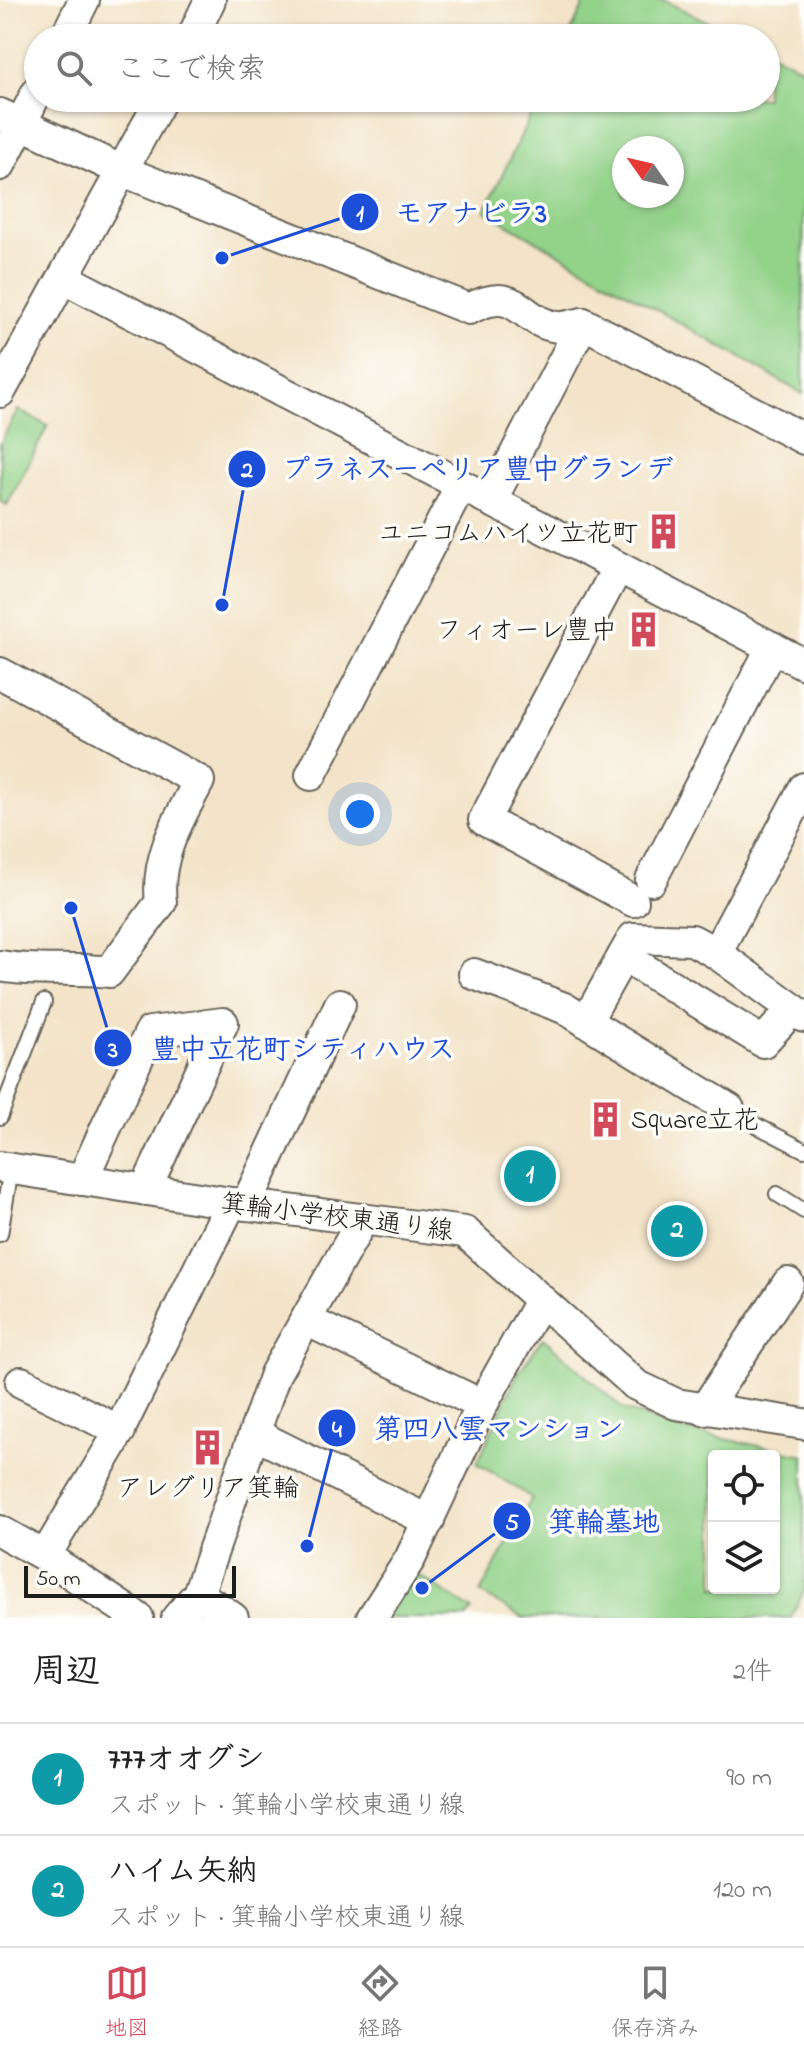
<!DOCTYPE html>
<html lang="ja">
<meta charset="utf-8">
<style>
body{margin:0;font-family:"Indie Flower","Klee One",sans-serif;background:#f2f2f2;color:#222}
.controls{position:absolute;right:24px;bottom:24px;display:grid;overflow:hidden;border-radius:8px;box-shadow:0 2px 6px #0004}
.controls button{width:72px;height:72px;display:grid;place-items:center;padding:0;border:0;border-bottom:2px solid #e0e0e0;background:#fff;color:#222;font:40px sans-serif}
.compass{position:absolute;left:612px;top:136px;width:72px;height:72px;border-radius:50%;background:#fff;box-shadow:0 2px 6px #0004;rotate:304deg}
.scale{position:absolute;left:24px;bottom:20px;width:212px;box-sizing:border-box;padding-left:8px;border:4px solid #1c1c1c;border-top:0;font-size:22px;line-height:28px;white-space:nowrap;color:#1c1c1c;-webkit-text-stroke:6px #fdfcf7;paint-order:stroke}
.you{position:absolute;left:360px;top:814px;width:28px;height:28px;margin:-20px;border:6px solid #fff;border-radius:50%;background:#1a73e8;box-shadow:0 0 0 12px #1a73e833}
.badge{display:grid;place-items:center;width:52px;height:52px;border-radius:50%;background:#d1495b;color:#fff;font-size:26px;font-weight:700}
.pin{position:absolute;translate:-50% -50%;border:4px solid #fff;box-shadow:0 2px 8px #0006}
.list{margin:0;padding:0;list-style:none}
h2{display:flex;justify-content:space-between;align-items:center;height:104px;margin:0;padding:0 32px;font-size:34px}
h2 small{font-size:26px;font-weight:400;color:#767676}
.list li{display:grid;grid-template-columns:52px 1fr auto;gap:24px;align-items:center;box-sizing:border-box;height:112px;padding:0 32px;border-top:2px solid #e0e0e0}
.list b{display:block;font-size:30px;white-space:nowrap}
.list p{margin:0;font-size:26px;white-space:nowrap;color:#767676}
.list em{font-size:26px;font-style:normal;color:#767676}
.icon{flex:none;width:44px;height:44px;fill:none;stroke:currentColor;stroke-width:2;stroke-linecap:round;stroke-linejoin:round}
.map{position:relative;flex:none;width:804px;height:1618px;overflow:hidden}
.search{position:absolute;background:#fff;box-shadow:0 2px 6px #0004;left:24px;right:24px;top:24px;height:88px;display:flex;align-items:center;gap:20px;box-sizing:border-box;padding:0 28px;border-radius:44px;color:#767676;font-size:30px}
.sheet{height:328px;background:#fff}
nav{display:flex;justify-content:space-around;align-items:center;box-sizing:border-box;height:112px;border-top:2px solid #e0e0e0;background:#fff;font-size:22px;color:#767676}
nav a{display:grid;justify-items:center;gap:4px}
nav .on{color:#d1495b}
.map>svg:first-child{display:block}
</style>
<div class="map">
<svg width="804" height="1618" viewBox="0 0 804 1618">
<rect width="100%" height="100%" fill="#fdfcf7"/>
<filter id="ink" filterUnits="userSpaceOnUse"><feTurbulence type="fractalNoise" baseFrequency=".0125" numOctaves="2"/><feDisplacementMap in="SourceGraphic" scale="16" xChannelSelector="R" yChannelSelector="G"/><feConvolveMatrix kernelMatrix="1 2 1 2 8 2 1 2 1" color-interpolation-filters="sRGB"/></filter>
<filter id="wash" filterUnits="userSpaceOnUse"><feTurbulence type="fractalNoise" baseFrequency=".006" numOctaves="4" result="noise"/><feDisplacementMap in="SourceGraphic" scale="32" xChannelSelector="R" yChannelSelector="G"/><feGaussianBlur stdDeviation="1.8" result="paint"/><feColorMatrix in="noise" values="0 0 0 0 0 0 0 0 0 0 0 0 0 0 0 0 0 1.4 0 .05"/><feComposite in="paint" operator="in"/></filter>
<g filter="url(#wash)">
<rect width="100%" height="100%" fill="#f3e3c8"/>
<g fill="#92d289" stroke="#577752" stroke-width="2" fill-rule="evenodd">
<path d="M 586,0 L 663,0 L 741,38 L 568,38 Z"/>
<path d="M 766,50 L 804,69 L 803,394 L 485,211 L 539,98 L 766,98 ZM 624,148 L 672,148 L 672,196 L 624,196 Z"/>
<path d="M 18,410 L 48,426 L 7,505 L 0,501 L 0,443 Z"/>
<path d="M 543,1338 L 623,1409 L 672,1428 L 804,1455 L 804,1591 L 791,1618 L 523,1618 L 480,1593 L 532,1498 L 477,1463 L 517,1375 ZM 774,1456 L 774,1588 L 714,1588 L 714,1456 Z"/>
<path d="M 415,1573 L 472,1610 L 466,1618 L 384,1618 Z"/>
</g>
</g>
<g filter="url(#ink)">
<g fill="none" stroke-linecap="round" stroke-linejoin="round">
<defs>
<g id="lane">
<path d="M 0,1117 L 44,1002"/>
<path d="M 740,1117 L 804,1150"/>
<path d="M 777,1194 L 804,1211"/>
<path d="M 0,1234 L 11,1169"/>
</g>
<g id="street">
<path d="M 65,38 L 84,0"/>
<path d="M 192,38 L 210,0"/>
<path d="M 0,114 L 123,171 L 469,309 C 519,283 518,321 557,327 C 564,328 576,324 583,323 L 804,439"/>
<path d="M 0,165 L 38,90"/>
<path d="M 64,278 L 804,664"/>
<path d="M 0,392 L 162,98"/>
<path d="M 491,501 L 583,323"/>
<path d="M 618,567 L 484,820 L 633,901"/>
<path d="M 0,673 L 199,781 C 179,819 155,858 161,902 L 109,972 C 73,967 37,973 0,966"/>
<path d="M 311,775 L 461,485"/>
<path d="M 804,788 L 716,953 L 804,1017"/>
<path d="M 651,880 L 772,647"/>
<path d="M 623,956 L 763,1042 L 793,1009"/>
<path d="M 474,974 L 564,1008 L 729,1109"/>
<path d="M 586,1022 L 633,938 L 692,940 L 716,953"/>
<path d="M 0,1167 L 231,1203 L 465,1232 L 636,1385 L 676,1404 L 804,1424"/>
<path d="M 82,1180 L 150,1032 L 223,1023 L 145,1190"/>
<path d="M 246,1205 L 340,1004"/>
<path d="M 308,1321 L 482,1405"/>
<path d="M 21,1382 L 120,1431"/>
<path d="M 704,1410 L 788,1283"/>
<path d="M 255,1434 L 429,1521"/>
<path d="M 0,1531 L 45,1556"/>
<path d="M 198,1594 L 233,1618"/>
<path d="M 138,1618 L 45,1556 L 112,1445 L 231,1203"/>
<path d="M 177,1618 L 198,1594 L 275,1374 L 363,1219"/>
<path d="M 372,1618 L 410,1559 L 482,1405 L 540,1301"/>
</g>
</defs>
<use href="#lane" stroke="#676258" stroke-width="18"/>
<use href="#street" stroke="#676258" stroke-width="34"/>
<use href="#lane" stroke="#fff" stroke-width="14"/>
<use href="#street" stroke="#fff" stroke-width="30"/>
</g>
</g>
<defs>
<symbol id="building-bare" viewBox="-9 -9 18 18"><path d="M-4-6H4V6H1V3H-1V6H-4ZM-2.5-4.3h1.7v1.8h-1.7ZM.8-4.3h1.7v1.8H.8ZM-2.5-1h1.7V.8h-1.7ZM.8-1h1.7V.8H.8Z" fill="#d1495b" stroke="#fdfcf7" stroke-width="2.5" paint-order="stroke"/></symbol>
</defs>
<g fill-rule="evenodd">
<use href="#building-bare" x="638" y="506" width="51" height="51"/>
<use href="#building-bare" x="618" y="604" width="51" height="51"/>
<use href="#building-bare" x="580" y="1094" width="51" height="51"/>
<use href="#building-bare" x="182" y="1422" width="51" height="51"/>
</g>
<g text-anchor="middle" stroke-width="7" stroke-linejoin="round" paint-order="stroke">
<g font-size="26" fill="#1c1c1c" stroke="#fdfcf7" text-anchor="end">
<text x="638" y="541">ユニコムハイツ立花町</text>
<text x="617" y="638">フィオーレ豊中</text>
<text x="631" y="1128" text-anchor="start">Square立花</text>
<text x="208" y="1496" text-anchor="middle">アレグリア箕輪</text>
</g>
<g font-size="26" fill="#1c1c1c" stroke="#fdfcf7">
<text transform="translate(337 1216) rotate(7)" y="9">箕輪小学校東通り線</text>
</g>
</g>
<path fill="none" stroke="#1d4ed8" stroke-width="3" d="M222 258L360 212M222 605L247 469M71 908L113 1048M307 1546L337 1428M422 1588L512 1521"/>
<g fill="#1d4ed8" stroke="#fdfcf7" stroke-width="3">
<circle cx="222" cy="258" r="8"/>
<circle cx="222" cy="605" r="8"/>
<circle cx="71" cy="908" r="8"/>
<circle cx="307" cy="1546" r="8"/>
<circle cx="422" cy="1588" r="8"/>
<circle cx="360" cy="212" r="20"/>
<circle cx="247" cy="469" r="20"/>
<circle cx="113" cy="1048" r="20"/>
<circle cx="337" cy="1428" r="20"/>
<circle cx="512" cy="1521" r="20"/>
</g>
<g font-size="24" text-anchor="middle" font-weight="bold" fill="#fff">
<text x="360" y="221">1</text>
<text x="247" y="477">2</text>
<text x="113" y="1057">3</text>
<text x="337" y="1437">4</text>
<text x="512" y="1530">5</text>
</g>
<g font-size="28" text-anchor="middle" font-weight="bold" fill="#1d4ed8" stroke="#fdfcf7" stroke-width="7" stroke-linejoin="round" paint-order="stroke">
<text x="471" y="222">モアナビラ3</text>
<text x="478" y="478">プラネスーペリア豊中グランデ</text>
<text x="303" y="1058">豊中立花町シティハウス</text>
<text x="499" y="1438">第四八雲マンション</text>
<text x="604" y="1531">箕輪墓地</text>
</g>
</svg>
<div class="controls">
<button><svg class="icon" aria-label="locate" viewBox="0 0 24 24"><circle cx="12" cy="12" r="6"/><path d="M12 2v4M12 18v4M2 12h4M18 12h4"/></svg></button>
<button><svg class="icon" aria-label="layers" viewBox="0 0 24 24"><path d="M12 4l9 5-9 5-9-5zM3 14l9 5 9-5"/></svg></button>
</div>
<svg class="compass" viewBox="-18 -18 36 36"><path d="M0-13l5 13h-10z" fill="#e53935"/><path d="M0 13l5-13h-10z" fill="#767676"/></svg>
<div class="scale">50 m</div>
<div class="you"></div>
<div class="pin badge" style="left:530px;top:1176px;background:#0f9aa8">1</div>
<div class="pin badge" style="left:677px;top:1231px;background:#0f9aa8">2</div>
<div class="search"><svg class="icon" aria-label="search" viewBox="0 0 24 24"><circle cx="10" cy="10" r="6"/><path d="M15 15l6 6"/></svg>ここで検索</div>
</div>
<section class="sheet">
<h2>周辺<small>2件</small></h2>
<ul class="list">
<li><span class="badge" style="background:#0f9aa8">1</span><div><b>777オオグシ</b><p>スポット · 箕輪小学校東通り線</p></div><em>90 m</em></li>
<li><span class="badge" style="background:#0f9aa8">2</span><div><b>ハイム矢納</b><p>スポット · 箕輪小学校東通り線</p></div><em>120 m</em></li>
</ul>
</section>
<nav>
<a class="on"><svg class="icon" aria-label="map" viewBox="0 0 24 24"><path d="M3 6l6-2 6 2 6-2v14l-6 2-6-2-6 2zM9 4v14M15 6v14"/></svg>地図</a>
<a><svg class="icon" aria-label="directions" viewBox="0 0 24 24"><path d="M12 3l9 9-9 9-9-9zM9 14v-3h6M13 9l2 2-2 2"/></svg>経路</a>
<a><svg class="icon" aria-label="saved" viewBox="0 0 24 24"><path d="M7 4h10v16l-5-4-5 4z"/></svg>保存済み</a>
</nav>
